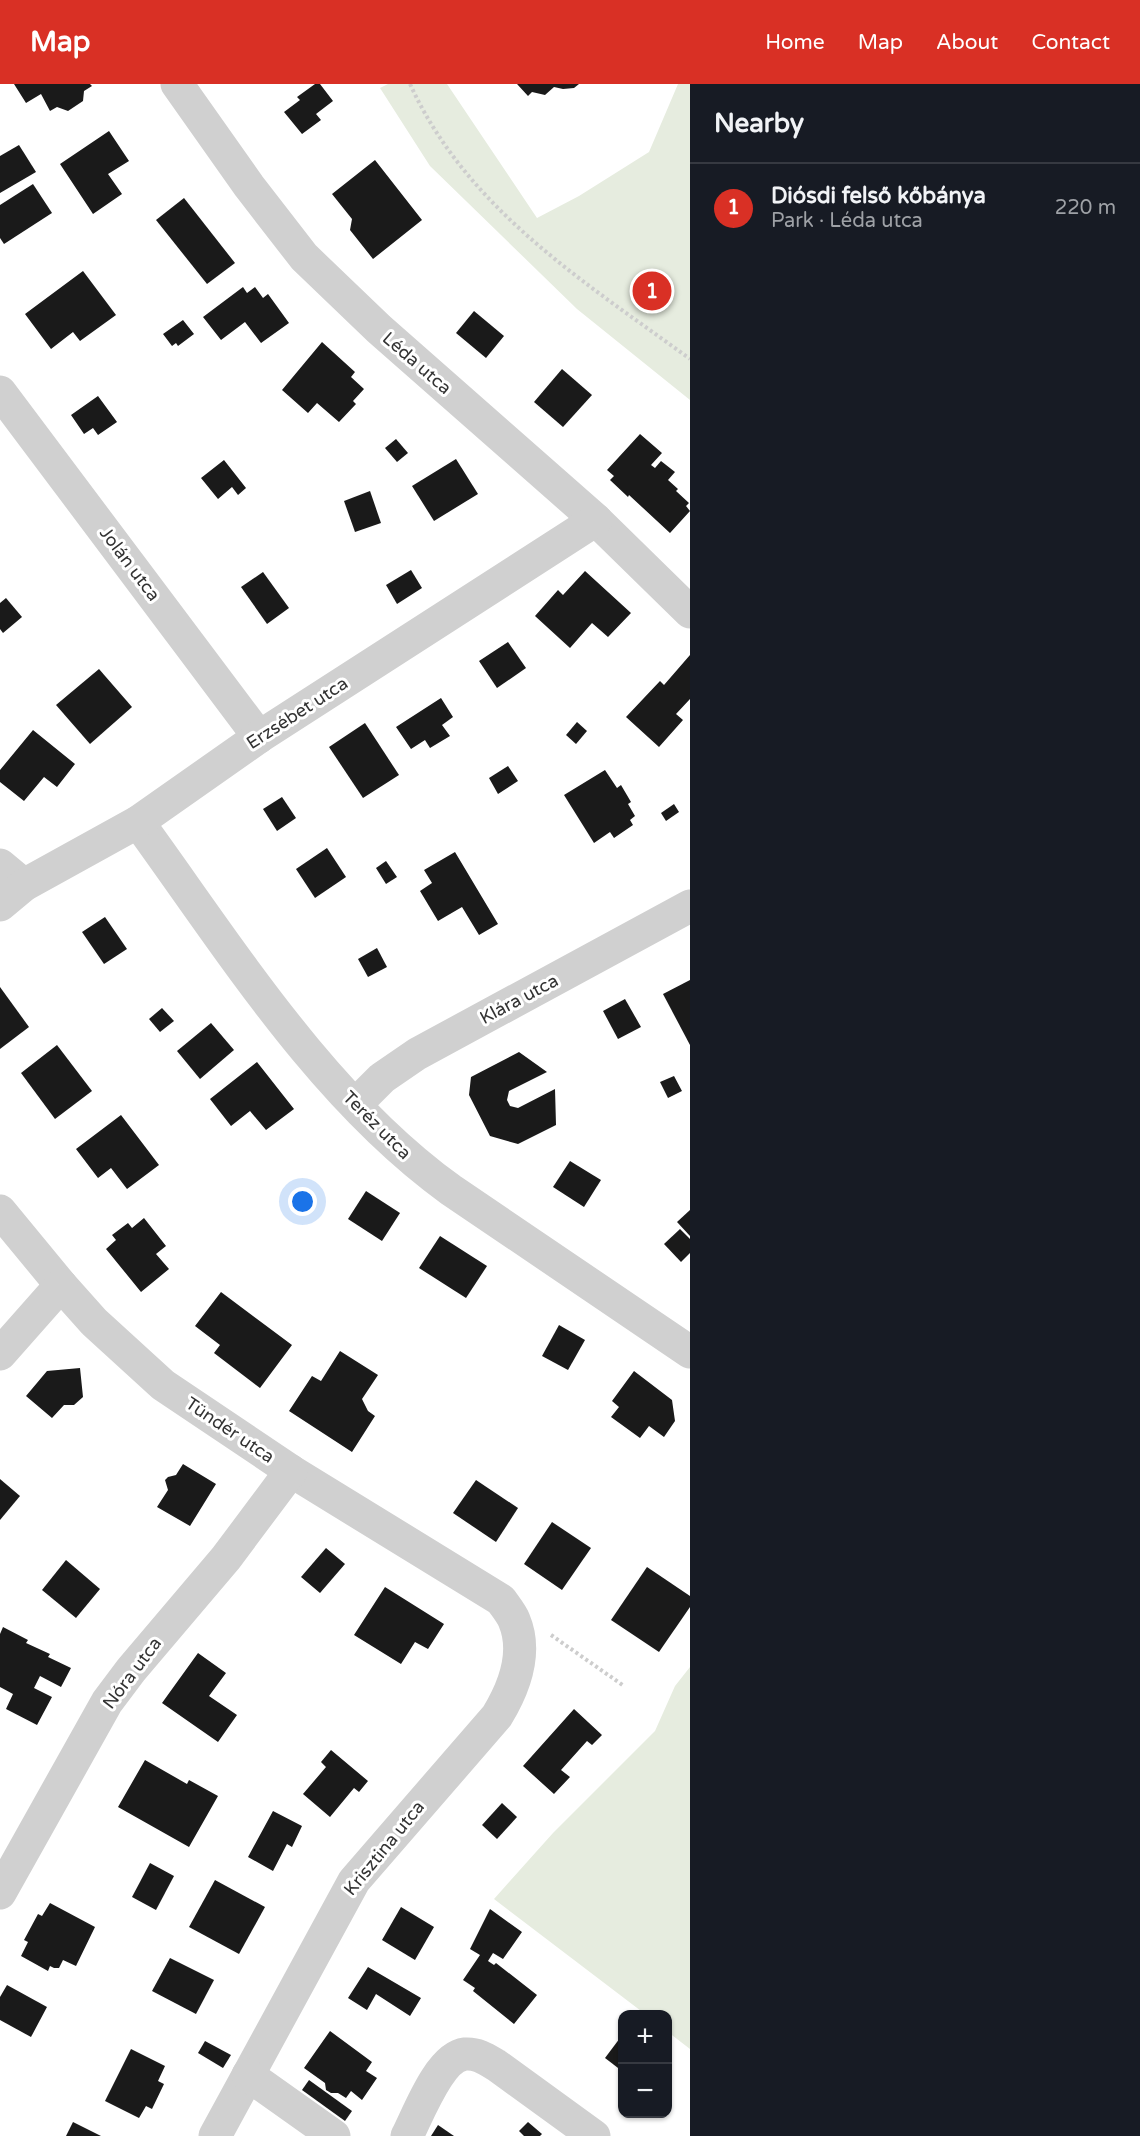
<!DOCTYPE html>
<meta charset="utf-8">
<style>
body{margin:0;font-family:"Varela Round",sans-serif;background:#20242c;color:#f1f3f6}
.controls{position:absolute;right:18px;bottom:18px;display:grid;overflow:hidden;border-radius:12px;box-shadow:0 2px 4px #0004}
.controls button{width:54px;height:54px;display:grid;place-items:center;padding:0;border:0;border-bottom:2px solid #363941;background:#171b24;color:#f1f3f6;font:30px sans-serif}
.you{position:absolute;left:303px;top:1118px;width:21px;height:21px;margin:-15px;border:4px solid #fff;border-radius:50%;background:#1a73e8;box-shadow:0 0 0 9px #1a73e833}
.badge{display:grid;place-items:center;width:39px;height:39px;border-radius:50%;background:#d93025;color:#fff;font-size:20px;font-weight:700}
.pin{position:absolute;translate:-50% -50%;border:3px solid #fff;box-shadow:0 2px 6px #0006}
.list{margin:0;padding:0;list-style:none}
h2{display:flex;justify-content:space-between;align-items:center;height:78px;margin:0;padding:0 24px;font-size:26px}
h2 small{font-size:20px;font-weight:400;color:#9ea1a6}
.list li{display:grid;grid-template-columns:39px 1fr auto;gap:18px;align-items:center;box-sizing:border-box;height:90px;padding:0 24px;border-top:2px solid #363941}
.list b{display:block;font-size:22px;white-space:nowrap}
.list p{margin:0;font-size:20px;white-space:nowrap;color:#9ea1a6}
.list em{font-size:20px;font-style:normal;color:#9ea1a6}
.map{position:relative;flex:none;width:690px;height:2052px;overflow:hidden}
header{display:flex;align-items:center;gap:36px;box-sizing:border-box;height:84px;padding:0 30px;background:#d93025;color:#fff}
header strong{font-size:28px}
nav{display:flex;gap:33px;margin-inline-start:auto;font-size:21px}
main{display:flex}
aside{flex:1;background:#171b24}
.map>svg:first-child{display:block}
</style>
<header>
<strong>Map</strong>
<nav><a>Home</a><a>Map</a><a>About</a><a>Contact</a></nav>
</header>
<main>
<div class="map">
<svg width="690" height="2052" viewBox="0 0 690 2052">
<rect width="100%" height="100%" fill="#fff"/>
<g fill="#e6ecdf">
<path d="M 388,0 L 447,0 L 537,134 L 579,112 L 649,68 L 678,0 L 690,0 L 690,316 L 577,225 L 430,82 L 380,4 Z"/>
<path d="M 690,1583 L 690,1965 L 668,1948 L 668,1930 L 645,1930 L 494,1815 L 553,1749 L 655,1647 L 675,1602 Z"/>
</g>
<g fill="#1a1a1a">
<path d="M 14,0 L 90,0 L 92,2 L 84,7 L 83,17 L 68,27 L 57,23 L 50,27 L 41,10 L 26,19 Z"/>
<path d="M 315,0 L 320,0 L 333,17 L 316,30 L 321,36 L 302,50 L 284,28 L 300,16 L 297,13 Z"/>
<path d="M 517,0 L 579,0 L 574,4 L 563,5 L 554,3 L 545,11 L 532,8 L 528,12 Z"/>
<path d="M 109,47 L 129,77 L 108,90 L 122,110 L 93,130 L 60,80 Z"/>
<path d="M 19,61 L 36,88 L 0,109 L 0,72 Z"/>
<path d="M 375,76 L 422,136 L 373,175 L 350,146 L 352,135 L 332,110 Z"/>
<path d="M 33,100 L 52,129 L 4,160 L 0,154 L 0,121 Z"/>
<path d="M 184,114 L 235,179 L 207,200 L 156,136 Z"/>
<path d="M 83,187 L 116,231 L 80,257 L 73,248 L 51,265 L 25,230 Z"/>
<path d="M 243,203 L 247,209 L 255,203 L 263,214 L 268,210 L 289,239 L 261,259 L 245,238 L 221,256 L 203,233 Z"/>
<path d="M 474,227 L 504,252 L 486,274 L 456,249 Z"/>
<path d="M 183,236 L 194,250 L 178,262 L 176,259 L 172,262 L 163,250 Z"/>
<path d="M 322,258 L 355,288 L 351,293 L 364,305 L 353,317 L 356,320 L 339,338 L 317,319 L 308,329 L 282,306 Z"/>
<path d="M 562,285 L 592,311 L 563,343 L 534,318 Z"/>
<path d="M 98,312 L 117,338 L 98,351 L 93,344 L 84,350 L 71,331 Z"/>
<path d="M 640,350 L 662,369 L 651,381 L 655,384 L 661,377 L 675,388 L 668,396 L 678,405 L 676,407 L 689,419 L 686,422 L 690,427 L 670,449 L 629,411 L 628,413 L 610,396 L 614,392 L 607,386 Z"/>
<path d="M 396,355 L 408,369 L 397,378 L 385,364 Z"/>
<path d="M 456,375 L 478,410 L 434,437 L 412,402 Z"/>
<path d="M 224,376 L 246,404 L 238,411 L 232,403 L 218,415 L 201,394 Z"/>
<path d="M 370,407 L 381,439 L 355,448 L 344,417 Z"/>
<path d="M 411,486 L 422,504 L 397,520 L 386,501 Z"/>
<path d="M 585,487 L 631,529 L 608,553 L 592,539 L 570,564 L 535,532 L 558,506 L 563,511 Z"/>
<path d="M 263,488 L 289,524 L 267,540 L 241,503 Z"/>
<path d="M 6,514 L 22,533 L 3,549 L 0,545 L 0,519 Z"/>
<path d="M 508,558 L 526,584 L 497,604 L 479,577 Z"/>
<path d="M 690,571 L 690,615 L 676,630 L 683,636 L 659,663 L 626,633 L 660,597 L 664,601 Z"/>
<path d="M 99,585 L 132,623 L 90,660 L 56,621 Z"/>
<path d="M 441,614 L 453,633 L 442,641 L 450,652 L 430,664 L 425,656 L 411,665 L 396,643 Z"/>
<path d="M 577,638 L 587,647 L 576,660 L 566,651 Z"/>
<path d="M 365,639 L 399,691 L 363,714 L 329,663 Z"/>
<path d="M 33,646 L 75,680 L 57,703 L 44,693 L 24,717 L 0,698 L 0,686 Z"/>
<path d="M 508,682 L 518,697 L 498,710 L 489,694 Z"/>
<path d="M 605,686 L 617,704 L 621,701 L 631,718 L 628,720 L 635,732 L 630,736 L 633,741 L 614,754 L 610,748 L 594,759 L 564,711 Z"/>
<path d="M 282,713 L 296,734 L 277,747 L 263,725 Z"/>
<path d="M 674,720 L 679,728 L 666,737 L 661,729 Z"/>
<path d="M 327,764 L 346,793 L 315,814 L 296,785 Z"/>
<path d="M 455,768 L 498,840 L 479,851 L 462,823 L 438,837 L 420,807 L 432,799 L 424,786 Z"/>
<path d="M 386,777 L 397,793 L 386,800 L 376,784 Z"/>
<path d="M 105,833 L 127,865 L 104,880 L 82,848 Z"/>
<path d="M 377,864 L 387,883 L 368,893 L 358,875 Z"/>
<path d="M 690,896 L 690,961 L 663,910 Z"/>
<path d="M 0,903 L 29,943 L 0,965 Z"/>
<path d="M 625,915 L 641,943 L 618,955 L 603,927 Z"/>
<path d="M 162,924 L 174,937 L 160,948 L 149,935 Z"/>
<path d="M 211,939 L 234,966 L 200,995 L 177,967 Z"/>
<path d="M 57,961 L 92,1007 L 55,1035 L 21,989 Z"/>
<path d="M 519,968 L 547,988 L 509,1007 L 507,1016 L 510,1022 L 518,1024 L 555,1005 L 556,1041 L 518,1060 L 490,1052 L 469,1011 L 471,993 Z"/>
<path d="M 257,978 L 294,1025 L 266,1046 L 250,1027 L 231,1042 L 210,1015 Z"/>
<path d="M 674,992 L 682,1007 L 668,1014 L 660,998 Z"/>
<path d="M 121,1031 L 159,1081 L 127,1105 L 111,1084 L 98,1094 L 76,1065 Z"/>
<path d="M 570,1077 L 601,1096 L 584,1123 L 553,1103 Z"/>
<path d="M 366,1107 L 400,1129 L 382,1157 L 348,1135 Z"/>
<path d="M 690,1126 L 690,1152 L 677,1138 Z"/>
<path d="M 144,1134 L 166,1162 L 156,1170 L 169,1185 L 141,1208 L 106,1165 L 116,1156 L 112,1151 L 128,1139 L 132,1144 Z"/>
<path d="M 680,1145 L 690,1155 L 690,1169 L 681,1178 L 664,1160 Z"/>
<path d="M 440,1152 L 487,1182 L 466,1214 L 419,1184 Z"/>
<path d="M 221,1208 L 292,1261 L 260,1304 L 214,1269 L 220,1261 L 195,1242 Z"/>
<path d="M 559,1241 L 585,1256 L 568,1286 L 542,1272 Z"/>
<path d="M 340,1267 L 378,1291 L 362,1315 L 368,1327 L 375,1332 L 352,1368 L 289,1327 L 312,1292 L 321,1297 Z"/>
<path d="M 80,1284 L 83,1313 L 74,1321 L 64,1321 L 52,1334 L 26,1312 L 47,1287 Z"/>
<path d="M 634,1287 L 672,1316 L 675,1337 L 664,1353 L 649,1342 L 640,1354 L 611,1333 L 619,1323 L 612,1317 Z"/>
<path d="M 183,1380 L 216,1400 L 190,1442 L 157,1423 L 168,1406 L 165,1396 L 168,1393 L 176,1391 Z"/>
<path d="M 0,1395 L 20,1412 L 0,1436 Z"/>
<path d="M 476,1396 L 518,1424 L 496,1458 L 453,1429 Z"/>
<path d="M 552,1438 L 591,1464 L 562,1506 L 524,1480 Z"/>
<path d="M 326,1464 L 345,1480 L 320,1509 L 301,1493 Z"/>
<path d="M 66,1476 L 100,1505 L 76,1534 L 42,1506 Z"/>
<path d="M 647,1483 L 690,1512 L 690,1523 L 659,1568 L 611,1536 Z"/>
<path d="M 385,1503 L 444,1540 L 428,1565 L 415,1558 L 401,1580 L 354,1551 Z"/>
<path d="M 3,1543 L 28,1556 L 26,1559 L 50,1570 L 48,1573 L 71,1584 L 61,1603 L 40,1592 L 34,1604 L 52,1613 L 37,1641 L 6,1625 L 13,1610 L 0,1603 L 0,1550 Z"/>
<path d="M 198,1569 L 226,1589 L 209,1612 L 237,1631 L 218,1658 L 162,1619 Z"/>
<path d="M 574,1625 L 602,1651 L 592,1661 L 587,1657 L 561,1686 L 570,1693 L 554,1710 L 523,1682 Z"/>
<path d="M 331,1666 L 368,1697 L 359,1708 L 354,1704 L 330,1733 L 303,1710 L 326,1683 L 321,1678 Z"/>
<path d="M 145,1676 L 187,1700 L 189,1696 L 218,1712 L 189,1763 L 118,1723 Z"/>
<path d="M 502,1719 L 517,1733 L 497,1755 L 482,1741 Z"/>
<path d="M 273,1727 L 302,1742 L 292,1763 L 287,1760 L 273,1787 L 248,1773 Z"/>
<path d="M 150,1779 L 174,1792 L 156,1826 L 132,1813 Z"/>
<path d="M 215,1796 L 265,1823 L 239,1870 L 189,1843 Z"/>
<path d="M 50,1819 L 95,1843 L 76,1882 L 63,1876 L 59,1884 L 54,1884 L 50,1882 L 48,1887 L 21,1872 L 28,1858 L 24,1856 L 38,1830 L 42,1832 Z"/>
<path d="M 401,1823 L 434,1843 L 415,1876 L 382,1856 Z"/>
<path d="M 490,1825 L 522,1848 L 503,1875 L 493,1869 L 488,1877 L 494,1881 L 496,1879 L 537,1911 L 514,1940 L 473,1907 L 475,1904 L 463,1896 L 480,1871 L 470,1865 Z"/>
<path d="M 170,1874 L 214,1896 L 196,1930 L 152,1907 Z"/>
<path d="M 368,1883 L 421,1914 L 410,1932 L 376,1910 L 367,1926 L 348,1914 Z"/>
<path d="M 7,1901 L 47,1923 L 31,1953 L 0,1936 L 0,1913 Z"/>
<path d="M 330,1947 L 372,1978 L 366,1987 L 377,1994 L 362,2016 L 351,2007 L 346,2014 L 338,2009 L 331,2009 L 326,2006 L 325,1999 L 304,1984 Z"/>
<path d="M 620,1954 L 622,1956 L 622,1987 L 605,1974 Z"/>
<path d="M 205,1957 L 231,1971 L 223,1984 L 198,1969 Z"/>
<path d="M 131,1965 L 165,1982 L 158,1997 L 164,2000 L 152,2025 L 146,2022 L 139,2034 L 105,2017 Z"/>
<path d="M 309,1996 L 352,2027 L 345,2037 L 302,2006 Z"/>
<path d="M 73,2038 L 101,2052 L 66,2052 Z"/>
<path d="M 528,2038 L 542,2050 L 540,2052 L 524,2052 L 519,2047 Z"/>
<path d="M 438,2041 L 454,2052 L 431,2052 Z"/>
</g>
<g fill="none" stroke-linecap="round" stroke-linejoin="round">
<g stroke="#cdcdcd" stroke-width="4" stroke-dasharray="3 3" stroke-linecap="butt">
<path d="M 410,0 C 467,125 583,197 690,275"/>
<path d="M 551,1551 L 624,1602"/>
</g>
<g stroke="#d0d0d0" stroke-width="33">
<path d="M 177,0 L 249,102 L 304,173 L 379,245 L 596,436 L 690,528"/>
<path d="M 0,308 L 259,653"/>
<path d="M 138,738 C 231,866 322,1013 451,1106 L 690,1268"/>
<path d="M 0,781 L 24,801"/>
<path d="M 0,821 L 24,801 L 138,738 L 259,653 L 596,436"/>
<path d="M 356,1020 L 382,994 L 417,970 L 690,822"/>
<path d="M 0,1127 L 61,1201 L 94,1238 L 163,1301 L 291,1387 L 501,1516 C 505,1522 511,1529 514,1536 C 528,1569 514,1604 497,1632 L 354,1797 L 215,2052"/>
<path d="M 0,1270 L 61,1201"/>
<path d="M 0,1809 L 107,1618 L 131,1586 L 226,1474 L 291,1387"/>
<path d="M 248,1991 L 334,2052"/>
<path d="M 407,2052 C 418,2031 439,1973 465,1970 C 477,1969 486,1975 496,1981 L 594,2052"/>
</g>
</g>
<g text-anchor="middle" stroke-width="6" stroke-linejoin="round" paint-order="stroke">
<g font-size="18" fill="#333" stroke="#fff">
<text transform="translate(417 279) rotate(41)" y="6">Léda utca</text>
<text transform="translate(130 480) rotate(53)" y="6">Jolán utca</text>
<text transform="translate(297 629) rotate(-33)" y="6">Erzsébet utca</text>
<text transform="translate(519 915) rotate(-28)" y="6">Klára utca</text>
<text transform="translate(377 1041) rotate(45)" y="6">Teréz utca</text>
<text transform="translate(230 1346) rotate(34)" y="6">Tündér utca</text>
<text transform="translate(132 1589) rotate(-53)" y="6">Nóra utca</text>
<text transform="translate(384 1764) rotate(-51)" y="6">Krisztina utca</text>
</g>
</g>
</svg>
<div class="controls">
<button>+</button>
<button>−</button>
</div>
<div class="you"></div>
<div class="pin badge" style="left:652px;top:207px">1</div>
</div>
<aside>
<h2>Nearby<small></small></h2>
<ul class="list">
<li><span class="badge">1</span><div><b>Diósdi felső kőbánya</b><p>Park · Léda utca</p></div><em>220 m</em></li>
</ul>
</aside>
</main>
